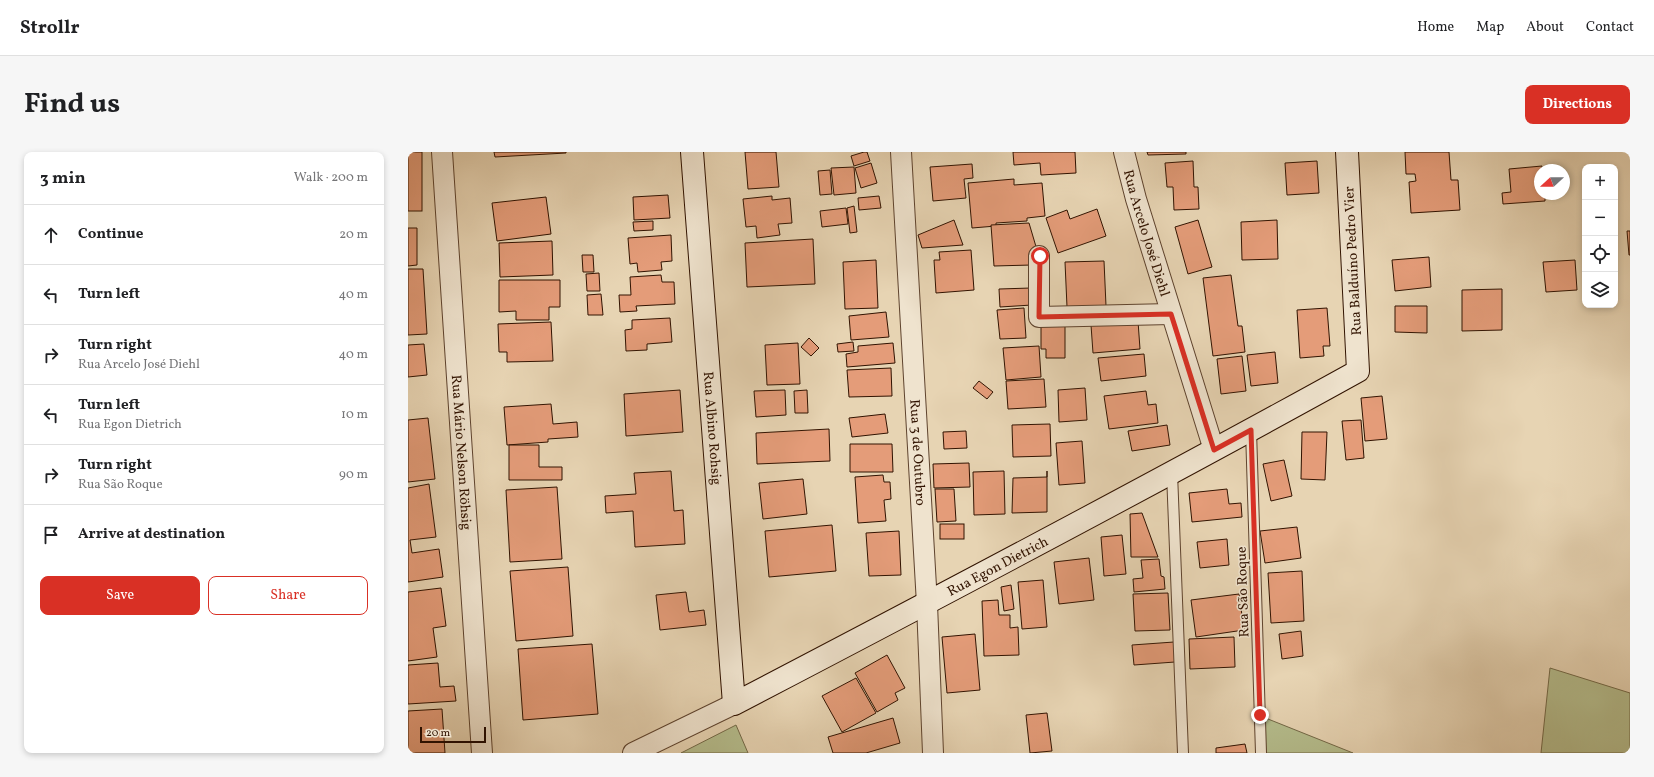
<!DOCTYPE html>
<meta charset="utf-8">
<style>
body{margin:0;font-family:Vollkorn,serif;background:#f6f6f6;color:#202124}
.controls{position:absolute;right:12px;top:12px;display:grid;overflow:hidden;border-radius:8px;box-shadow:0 2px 6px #0003}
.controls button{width:36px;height:36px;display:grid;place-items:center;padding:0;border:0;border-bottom:1px solid #e0e0e0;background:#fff;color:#202124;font:20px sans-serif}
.compass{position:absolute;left:1126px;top:12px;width:36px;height:36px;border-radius:50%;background:#fff;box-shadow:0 2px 6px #0003;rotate:249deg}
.scale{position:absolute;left:12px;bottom:10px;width:66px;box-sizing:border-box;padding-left:4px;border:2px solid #311301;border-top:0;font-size:11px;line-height:14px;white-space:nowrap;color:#311301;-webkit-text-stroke:3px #efe3ce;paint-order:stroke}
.stop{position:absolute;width:12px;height:12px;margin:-9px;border:3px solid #d93025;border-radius:50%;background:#fff}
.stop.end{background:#d93025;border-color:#fff;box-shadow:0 1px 4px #0008}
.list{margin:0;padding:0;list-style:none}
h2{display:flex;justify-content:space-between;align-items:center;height:52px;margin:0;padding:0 16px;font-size:17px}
h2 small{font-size:13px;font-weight:400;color:#757577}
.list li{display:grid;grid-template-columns:26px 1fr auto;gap:12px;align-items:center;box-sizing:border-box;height:60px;padding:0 16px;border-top:1px solid #e0e0e0}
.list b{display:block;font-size:15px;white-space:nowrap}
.list p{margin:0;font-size:13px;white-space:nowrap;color:#757577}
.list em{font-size:13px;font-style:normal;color:#757577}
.actions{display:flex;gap:8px;padding:12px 16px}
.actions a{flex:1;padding:9px 0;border:1px solid #d93025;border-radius:8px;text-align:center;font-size:14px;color:#d93025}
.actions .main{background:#d93025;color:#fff}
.icon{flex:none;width:22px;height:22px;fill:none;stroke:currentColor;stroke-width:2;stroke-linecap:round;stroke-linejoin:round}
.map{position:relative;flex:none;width:1222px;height:601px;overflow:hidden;border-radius:8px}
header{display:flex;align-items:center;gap:24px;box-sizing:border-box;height:56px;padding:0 20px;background:#fff;border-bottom:1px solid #e0e0e0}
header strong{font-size:19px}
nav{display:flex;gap:22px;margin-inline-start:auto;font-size:14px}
.intro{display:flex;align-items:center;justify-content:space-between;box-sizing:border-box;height:96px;padding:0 24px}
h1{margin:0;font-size:28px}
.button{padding:10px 18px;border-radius:8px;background:#d93025;color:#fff;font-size:14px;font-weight:700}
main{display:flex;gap:24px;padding:0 24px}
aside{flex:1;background:#fff;border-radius:8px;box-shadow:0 2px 6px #0003}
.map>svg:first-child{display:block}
</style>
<header>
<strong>Strollr</strong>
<nav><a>Home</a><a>Map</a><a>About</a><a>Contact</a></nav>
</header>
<div class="intro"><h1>Find us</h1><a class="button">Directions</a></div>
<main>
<aside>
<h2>3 min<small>Walk · 200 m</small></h2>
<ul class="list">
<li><svg class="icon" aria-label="ahead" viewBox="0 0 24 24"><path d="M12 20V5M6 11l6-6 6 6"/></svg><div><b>Continue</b></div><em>20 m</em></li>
<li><svg class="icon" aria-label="left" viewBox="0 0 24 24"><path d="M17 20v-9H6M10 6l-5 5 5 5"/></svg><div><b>Turn left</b></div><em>40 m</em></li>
<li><svg class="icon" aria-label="right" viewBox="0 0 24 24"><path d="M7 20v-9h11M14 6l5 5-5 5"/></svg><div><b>Turn right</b><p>Rua Arcelo José Diehl</p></div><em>40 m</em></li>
<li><svg class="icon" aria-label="left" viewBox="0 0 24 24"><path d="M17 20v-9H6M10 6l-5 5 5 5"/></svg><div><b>Turn left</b><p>Rua Egon Dietrich</p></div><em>10 m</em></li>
<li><svg class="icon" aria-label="right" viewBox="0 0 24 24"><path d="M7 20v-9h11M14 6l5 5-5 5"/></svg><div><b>Turn right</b><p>Rua São Roque</p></div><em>90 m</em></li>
<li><svg class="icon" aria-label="arrive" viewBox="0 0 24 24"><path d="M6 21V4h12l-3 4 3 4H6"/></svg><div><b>Arrive at destination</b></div></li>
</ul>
<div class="actions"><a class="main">Save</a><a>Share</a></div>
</aside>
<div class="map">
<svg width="1222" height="601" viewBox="0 0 1222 601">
<rect width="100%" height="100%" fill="#e7d4b3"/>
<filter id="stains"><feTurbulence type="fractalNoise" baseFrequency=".005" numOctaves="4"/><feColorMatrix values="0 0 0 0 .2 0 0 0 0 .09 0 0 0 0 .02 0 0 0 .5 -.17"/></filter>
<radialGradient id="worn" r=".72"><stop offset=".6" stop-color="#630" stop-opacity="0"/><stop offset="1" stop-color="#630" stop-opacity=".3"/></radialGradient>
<g fill="#b5bd8d" stroke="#736847">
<path d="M 1142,516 L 1222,541 L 1222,601 L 1133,601 Z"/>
<path d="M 855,565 L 945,601 L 856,601 Z"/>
<path d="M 328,573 L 340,601 L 273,601 Z"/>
</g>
<g fill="#e49c79" stroke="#311301">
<rect x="0" y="0" width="14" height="59"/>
<path d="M 86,0 L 158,0 L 158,1 L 87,5 Z"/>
<path d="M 337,0 L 368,0 L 371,35 L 340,37 Z"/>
<path d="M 456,0 L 459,0 L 462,9 L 446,14 L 443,4 Z"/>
<path d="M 605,0 L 667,0 L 668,21 L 633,23 L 632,11 L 606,13 Z"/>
<path d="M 739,0 L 778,0 L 778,2 L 740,3 Z"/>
<path d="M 997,0 L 1041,0 L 1043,28 L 1050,28 L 1052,58 L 1003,61 L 1001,30 L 1008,29 L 1007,22 L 998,22 Z"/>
<path d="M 785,9 L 786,35 L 790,35 L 791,57 L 766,58 L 765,35 L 759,35 L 757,11 Z"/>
<path d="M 909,9 L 911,41 L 879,43 L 877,11 Z"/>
<path d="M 463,11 L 469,31 L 453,36 L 447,16 Z"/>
<path d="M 564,12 L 565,26 L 556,27 L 558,46 L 525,49 L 522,15 Z"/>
<path d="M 1134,14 L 1134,18 L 1132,18 L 1132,42 L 1137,42 L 1137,49 L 1095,52 L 1094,41 L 1103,40 L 1101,17 Z"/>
<path d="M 446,15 L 448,41 L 426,43 L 423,16 Z"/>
<path d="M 422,18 L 424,42 L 412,43 L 410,19 Z"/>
<path d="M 606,27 L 606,33 L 634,31 L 637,64 L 619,66 L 619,69 L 588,71 L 588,74 L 564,76 L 560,31 Z"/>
<path d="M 260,43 L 262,66 L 226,68 L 225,45 Z"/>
<path d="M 364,44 L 364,48 L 382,46 L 384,71 L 370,72 L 372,83 L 349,86 L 348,74 L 338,75 L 335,47 Z"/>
<path d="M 471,44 L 473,56 L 451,58 L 450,46 Z"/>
<path d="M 138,45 L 143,82 L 89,89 L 84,51 Z"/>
<path d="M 446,54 L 449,80 L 442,81 L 439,56 Z"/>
<path d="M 438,56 L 440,72 L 414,75 L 412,59 Z"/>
<path d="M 689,57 L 698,84 L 650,101 L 638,66 L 659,58 L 662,67 Z"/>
<path d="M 546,68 L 555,93 L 514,96 L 510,83 Z"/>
<path d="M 790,68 L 804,115 L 780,122 L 767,75 Z"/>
<path d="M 869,68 L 870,107 L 834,108 L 833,70 Z"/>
<path d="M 245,69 L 245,78 L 226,79 L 225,70 Z"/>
<path d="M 621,71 L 629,98 L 624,113 L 586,114 L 583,73 Z"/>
<path d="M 0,76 L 9,76 L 9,113 L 0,114 Z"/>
<path d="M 1219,79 L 1222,79 L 1222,103 L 1221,103 Z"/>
<path d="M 263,83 L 264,109 L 253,110 L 254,118 L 230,120 L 229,111 L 222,112 L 220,86 Z"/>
<path d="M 405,87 L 407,132 L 339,135 L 337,91 Z"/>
<path d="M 144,89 L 145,123 L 92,125 L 91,91 Z"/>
<path d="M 563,98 L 566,138 L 528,141 L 526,108 L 532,108 L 531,100 Z"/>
<path d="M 174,103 L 185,103 L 186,120 L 175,120 Z"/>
<path d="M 1021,105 L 1023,135 L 987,139 L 984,108 Z"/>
<path d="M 468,108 L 470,156 L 437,157 L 435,110 Z"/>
<path d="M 1167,108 L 1169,138 L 1138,140 L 1135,110 Z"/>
<path d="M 696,109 L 698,154 L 659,155 L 657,110 Z"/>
<path d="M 0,117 L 15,117 L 19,182 L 0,183 Z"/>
<path d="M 191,121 L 192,139 L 179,139 L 178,122 Z"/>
<path d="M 253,123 L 254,130 L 266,130 L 267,152 L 228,154 L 229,159 L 212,160 L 211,143 L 223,143 L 222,125 Z"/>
<path d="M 823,123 L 830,174 L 834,174 L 837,200 L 805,204 L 795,126 Z"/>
<path d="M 91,128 L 152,128 L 152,155 L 141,155 L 141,168 L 108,168 L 108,159 L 91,160 Z"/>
<path d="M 623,136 L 624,153 L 592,155 L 591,137 Z"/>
<path d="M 1094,137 L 1094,178 L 1054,179 L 1054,138 Z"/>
<path d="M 193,142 L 195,163 L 180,163 L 179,143 Z"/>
<path d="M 987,154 L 1019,154 L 1019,181 L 987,180 Z"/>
<path d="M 616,156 L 618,186 L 592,187 L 589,158 Z"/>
<path d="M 919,156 L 922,194 L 915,194 L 916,204 L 892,206 L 889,158 Z"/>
<path d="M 478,160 L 481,185 L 443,188 L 441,164 Z"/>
<path d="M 262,166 L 264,190 L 239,192 L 239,198 L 218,199 L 217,178 L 224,177 L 224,168 Z"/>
<path d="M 730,169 L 732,197 L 685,201 L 683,173 Z"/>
<path d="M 143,170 L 145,209 L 99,210 L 99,200 L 91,200 L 90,172 Z"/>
<path d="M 633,170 L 657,170 L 657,206 L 638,206 L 638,197 L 633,197 Z"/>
<path d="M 401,186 L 411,196 L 403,204 L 393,195 Z"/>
<path d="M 445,190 L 446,199 L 430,200 L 429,192 Z"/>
<path d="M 390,191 L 392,232 L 359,233 L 357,193 Z"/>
<path d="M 485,191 L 487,211 L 439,215 L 438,202 L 450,200 L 450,194 Z"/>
<path d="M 16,192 L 19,223 L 0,225 L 0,193 Z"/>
<path d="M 631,194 L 633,225 L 598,228 L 595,196 Z"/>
<path d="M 867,200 L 870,231 L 843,234 L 839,203 Z"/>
<path d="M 736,202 L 738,224 L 693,229 L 690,206 Z"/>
<path d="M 834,204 L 838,239 L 813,242 L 809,207 Z"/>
<path d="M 483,216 L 484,244 L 441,245 L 439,218 Z"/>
<path d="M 636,227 L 638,255 L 600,257 L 598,229 Z"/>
<path d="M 571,229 L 585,240 L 579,247 L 565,236 Z"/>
<path d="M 677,236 L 679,268 L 651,270 L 650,238 Z"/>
<path d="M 272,238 L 275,280 L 218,284 L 216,242 Z"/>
<path d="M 377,238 L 378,263 L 348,265 L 346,239 Z"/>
<path d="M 399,238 L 400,261 L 387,261 L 386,239 Z"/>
<path d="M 738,239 L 740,253 L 748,252 L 750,271 L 701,277 L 696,244 Z"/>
<path d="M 974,244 L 979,287 L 957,289 L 953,246 Z"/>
<path d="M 143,252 L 145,272 L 169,270 L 170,285 L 140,287 L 140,290 L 99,293 L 96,255 Z"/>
<path d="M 477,262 L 480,281 L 444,285 L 441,266 Z"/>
<path d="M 20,266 L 27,327 L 0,330 L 0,268 Z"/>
<path d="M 953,268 L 956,306 L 938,308 L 934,269 Z"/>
<path d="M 642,272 L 643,304 L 605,305 L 604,273 Z"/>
<path d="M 759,273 L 762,293 L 724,299 L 720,279 Z"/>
<path d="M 421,277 L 422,309 L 349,312 L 348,281 Z"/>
<path d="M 558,279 L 559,296 L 536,297 L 535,280 Z"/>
<path d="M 894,280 L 919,280 L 917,328 L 893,327 Z"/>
<path d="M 674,289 L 677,331 L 651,333 L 648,291 Z"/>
<path d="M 442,292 L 484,292 L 485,320 L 442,320 Z"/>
<path d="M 101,293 L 131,293 L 131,315 L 154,315 L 154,328 L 101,328 Z"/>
<path d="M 876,308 L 884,344 L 863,349 L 855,312 Z"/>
<path d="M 561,311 L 562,335 L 526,336 L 525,312 Z"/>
<path d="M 263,319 L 266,359 L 275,358 L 277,392 L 227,395 L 225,359 L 198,361 L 197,344 L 228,342 L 226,321 Z"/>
<path d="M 596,319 L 597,362 L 566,363 L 565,320 Z"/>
<path d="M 639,319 L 639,360 L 604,361 L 605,326 L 639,325 Z"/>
<path d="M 475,323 L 476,330 L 482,330 L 483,347 L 476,348 L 478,369 L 450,371 L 447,325 Z"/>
<path d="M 395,327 L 399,362 L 355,367 L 351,331 Z"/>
<path d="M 21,332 L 28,385 L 2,388 L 4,401 L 31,397 L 35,425 L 0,430 L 0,336 Z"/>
<path d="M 149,335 L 154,407 L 102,410 L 98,338 Z"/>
<path d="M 527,337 L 546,337 L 548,369 L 529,370 Z"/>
<path d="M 819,337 L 821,352 L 833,351 L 834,365 L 784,370 L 781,341 Z"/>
<path d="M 734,361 L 750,405 L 723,405 L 722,362 Z"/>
<rect x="532" y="372" width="24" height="15"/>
<path d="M 424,373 L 428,419 L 361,425 L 357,379 Z"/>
<path d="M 889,375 L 893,406 L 857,411 L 852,379 Z"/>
<path d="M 491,379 L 493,423 L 461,424 L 458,381 Z"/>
<path d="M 714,383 L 718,422 L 696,424 L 693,385 Z"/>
<path d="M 819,387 L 821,413 L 792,416 L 789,390 Z"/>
<path d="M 681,406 L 686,448 L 651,452 L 646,410 Z"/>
<path d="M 751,407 L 753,424 L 756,425 L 757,437 L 726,440 L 725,427 L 735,426 L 733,408 Z"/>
<path d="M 160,415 L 165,484 L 108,489 L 102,419 Z"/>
<path d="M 894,419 L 896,469 L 863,471 L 860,421 Z"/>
<path d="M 635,428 L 639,475 L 614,477 L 610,430 Z"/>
<path d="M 603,433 L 606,457 L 596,459 L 593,435 Z"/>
<path d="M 33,436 L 38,474 L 25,476 L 29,505 L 0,509 L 0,440 Z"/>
<path d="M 278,440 L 281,460 L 296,458 L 298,473 L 252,478 L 248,443 Z"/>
<path d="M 760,441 L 762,478 L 727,479 L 725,442 Z"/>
<path d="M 831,442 L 836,478 L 788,485 L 783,448 Z"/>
<path d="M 590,448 L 591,463 L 602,463 L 602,476 L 610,475 L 611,503 L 576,504 L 574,449 Z"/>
<path d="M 893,479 L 895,504 L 874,507 L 871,482 Z"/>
<path d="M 567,482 L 572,538 L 539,541 L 534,485 Z"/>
<path d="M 826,485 L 827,515 L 782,517 L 781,487 Z"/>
<path d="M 766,490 L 767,510 L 726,513 L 724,493 Z"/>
<path d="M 184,492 L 190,562 L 115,568 L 110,497 Z"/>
<path d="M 479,503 L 497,536 L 487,541 L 490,548 L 469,560 L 447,521 Z"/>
<path d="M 30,511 L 32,535 L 46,534 L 48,549 L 0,552 L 0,513 Z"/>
<path d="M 448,526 L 468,561 L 434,580 L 414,544 Z"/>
<path d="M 34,557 L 37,601 L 0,601 L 0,559 Z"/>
<path d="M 639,561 L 644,599 L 622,601 L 618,563 Z"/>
<path d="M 485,566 L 492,591 L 458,601 L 425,601 L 420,585 Z"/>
<path d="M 837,592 L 839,601 L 808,601 L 808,596 Z"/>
</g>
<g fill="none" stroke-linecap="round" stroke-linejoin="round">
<defs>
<g id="lane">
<path d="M 843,278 L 853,601"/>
<path d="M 764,321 L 775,601"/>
</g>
<g id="street">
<path id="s1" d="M 34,0 L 74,601"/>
<path id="s2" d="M 493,0 L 519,452 L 525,601"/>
<path id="s3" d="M 716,0 L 728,47 L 806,298"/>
<path d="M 631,104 L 631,165 L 763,162"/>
<path d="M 225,601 L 326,552"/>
</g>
<g id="secondary">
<path id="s4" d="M 284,0 L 326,552 C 535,443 744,333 950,219 L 939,0"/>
</g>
</defs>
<use href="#lane" stroke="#5e432e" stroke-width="12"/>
<use href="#street" stroke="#5e432e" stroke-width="22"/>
<use href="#secondary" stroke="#311301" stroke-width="24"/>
<use href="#lane" stroke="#efe3ce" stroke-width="10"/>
<use href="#street" stroke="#efe3ce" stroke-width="20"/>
<use href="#secondary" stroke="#efe3ce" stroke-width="22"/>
</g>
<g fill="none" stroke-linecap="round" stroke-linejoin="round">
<path stroke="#d93025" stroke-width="5" d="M 632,104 L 631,165 L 763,162 L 806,298 L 843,278 L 852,563"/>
</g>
<g text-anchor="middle" stroke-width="3" stroke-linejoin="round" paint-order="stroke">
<g font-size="14" fill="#311301" stroke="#efe3ce">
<text dy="5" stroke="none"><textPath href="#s3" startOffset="84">Rua Arcelo José Diehl</textPath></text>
<text transform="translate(944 109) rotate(-93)" y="5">Rua Balduíno Pedro Vier</text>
<text dy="5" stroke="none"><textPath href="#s4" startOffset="277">Rua Albino Rohsig</textPath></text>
<text dy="5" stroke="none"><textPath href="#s1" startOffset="301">Rua Mário Nelson Röhsig</textPath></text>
<text dy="5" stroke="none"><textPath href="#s2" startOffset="301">Rua 3 de Outubro</textPath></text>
<text dy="5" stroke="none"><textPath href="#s4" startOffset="851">Rua Egon Dietrich</textPath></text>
<text transform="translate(834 440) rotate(-92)" y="5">Rua São Roque</text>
</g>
</g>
<rect width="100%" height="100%" filter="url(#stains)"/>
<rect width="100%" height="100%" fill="url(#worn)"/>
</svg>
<div class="controls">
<button>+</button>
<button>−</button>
<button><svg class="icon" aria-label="locate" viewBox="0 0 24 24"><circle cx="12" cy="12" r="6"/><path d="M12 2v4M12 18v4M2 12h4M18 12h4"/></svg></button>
<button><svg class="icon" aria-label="layers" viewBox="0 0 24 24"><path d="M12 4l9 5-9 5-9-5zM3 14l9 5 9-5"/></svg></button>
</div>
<svg class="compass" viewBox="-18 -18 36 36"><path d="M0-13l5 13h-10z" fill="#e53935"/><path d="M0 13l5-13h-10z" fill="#757577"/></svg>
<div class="scale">20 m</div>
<div class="stop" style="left:632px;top:104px"></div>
<div class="stop end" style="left:852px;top:563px"></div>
</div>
</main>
